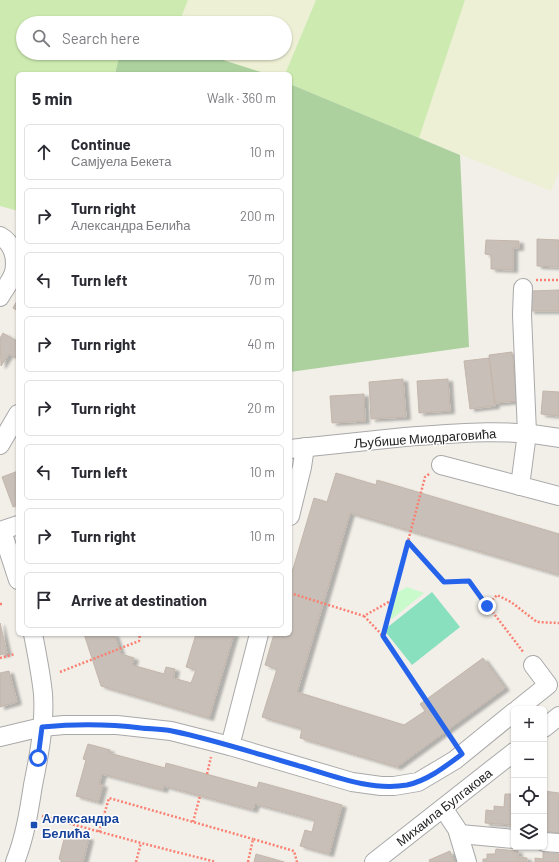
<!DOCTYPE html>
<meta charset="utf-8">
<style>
body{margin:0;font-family:Barlow,sans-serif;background:#f7f7f7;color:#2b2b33}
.controls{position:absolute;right:12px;bottom:12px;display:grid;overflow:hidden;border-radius:6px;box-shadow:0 1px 3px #0004}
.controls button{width:36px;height:36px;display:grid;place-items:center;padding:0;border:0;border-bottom:1px solid #e1e1e2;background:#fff;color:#2b2b33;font:20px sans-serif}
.stop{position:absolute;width:12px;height:12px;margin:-9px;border:3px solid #2563eb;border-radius:50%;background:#fff}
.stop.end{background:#2563eb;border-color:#fff;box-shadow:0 1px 4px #0008}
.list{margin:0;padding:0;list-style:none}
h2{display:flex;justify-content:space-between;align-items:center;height:52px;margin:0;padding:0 16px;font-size:17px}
h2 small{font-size:13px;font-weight:400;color:#7c7c81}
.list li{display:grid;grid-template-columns:26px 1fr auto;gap:12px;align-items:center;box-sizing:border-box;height:56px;margin:0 8px 8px;padding:0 8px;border:1px solid #e1e1e2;border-radius:6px}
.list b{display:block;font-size:15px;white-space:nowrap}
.list p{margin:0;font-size:13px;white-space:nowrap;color:#7c7c81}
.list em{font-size:13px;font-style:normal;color:#7c7c81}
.icon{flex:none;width:22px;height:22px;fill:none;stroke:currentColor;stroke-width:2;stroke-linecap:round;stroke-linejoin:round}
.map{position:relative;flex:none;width:559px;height:862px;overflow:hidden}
.search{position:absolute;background:#fff;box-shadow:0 1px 3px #0004;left:16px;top:16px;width:276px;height:44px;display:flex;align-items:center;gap:10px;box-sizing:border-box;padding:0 14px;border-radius:22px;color:#7c7c81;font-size:15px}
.panel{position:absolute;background:#fff;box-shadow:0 1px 3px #0004;left:16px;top:72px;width:276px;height:564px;border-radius:6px}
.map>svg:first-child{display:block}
</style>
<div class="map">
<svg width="559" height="862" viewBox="0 0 559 862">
<defs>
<filter id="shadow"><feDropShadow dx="4.5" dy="2.5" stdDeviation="1" flood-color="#0004"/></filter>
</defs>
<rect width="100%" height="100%" fill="#f2efe9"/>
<g fill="#eef0d5">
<path d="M 188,0 L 316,0 L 285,74 L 263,74 L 200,53 L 285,53 L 285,23 L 179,23 Z"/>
<path d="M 465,0 L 559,0 L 559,172 L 551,191 L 419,138 Z"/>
</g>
<g fill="#cdebb0">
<path d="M 0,0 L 188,0 L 179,23 L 23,23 L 23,53 L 120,53 L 115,74 L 18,74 L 18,211 L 0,206 Z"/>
<path d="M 316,0 L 465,0 L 419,138 L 290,84 L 290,74 L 285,74 Z"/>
</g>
<g fill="#add19e">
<path d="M 120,53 L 201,53 L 267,74 L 115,74 Z"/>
<path d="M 290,84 L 460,155 L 469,347 L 290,372 Z"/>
</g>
<path fill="#c8facc" d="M 407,587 L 424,593 L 392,619 L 389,615 L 395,594 Z"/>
<path fill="#88e0be" d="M 432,592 L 460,627 L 412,665 L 384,630 Z"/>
<g fill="#c7bfb8" stroke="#c4b6ab" filter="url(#shadow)">
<path d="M 537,239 L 559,240 L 559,267 L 537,266 Z"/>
<path d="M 486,240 L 519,241 L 519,248 L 513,248 L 513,270 L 491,269 L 491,255 L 485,254 Z"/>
<path d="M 559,290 L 559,311 L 530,311 L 530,291 Z"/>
<path d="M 18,299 L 18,311 L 13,308 Z"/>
<path d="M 3,333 L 18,342 L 18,359 L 9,354 L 1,366 L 0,338 Z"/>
<path d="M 512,352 L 517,401 L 495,403 L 489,355 Z"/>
<path d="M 489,358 L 495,406 L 470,409 L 464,361 Z"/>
<path d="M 403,379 L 406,417 L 371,419 L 369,382 Z"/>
<path d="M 448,379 L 450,411 L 419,413 L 417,381 Z"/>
<path d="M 543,391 L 559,392 L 559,416 L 541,414 Z"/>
<path d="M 364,394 L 365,421 L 332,423 L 330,396 Z"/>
<path d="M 18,471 L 18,505 L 13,507 L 2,477 Z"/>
<path d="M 336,473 L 376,485 L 377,480 L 559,534 L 559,575 L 350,513 L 297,692 L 404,725 L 425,711 L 420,704 L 483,658 L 505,688 L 397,767 L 300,738 L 302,729 L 262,717 L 277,669 L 265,665 L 274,634 L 290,634 L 290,579 L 314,498 L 327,502 Z"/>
<path d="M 0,623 L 7,653 L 0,655 Z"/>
<path d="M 84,634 L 114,634 L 121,654 L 134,658 L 132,665 L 164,674 L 166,667 L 175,669 L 173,678 L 191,683 L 196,670 L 186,667 L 196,634 L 234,634 L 209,718 L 101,686 Z"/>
<path d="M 9,671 L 17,702 L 0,707 L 0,673 Z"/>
<path d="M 88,744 L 110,750 L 109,753 L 165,768 L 166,763 L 257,788 L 259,782 L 342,805 L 329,854 L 300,846 L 305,830 L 312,832 L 315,820 L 255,804 L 253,810 L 164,786 L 163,790 L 102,774 L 99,784 L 103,785 L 98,802 L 76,796 L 86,760 L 83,759 Z"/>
<path d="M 544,791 L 559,793 L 559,833 L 544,831 Z"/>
<path d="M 505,794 L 514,794 L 514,825 L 485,823 L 486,810 L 494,811 L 494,806 L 504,807 Z"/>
<path d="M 66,831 L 89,838 L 83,862 L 61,862 L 61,860 L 59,859 Z"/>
<path d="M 496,849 L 518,851 L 518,857 L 527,858 L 527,862 L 483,862 L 483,859 L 487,859 L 487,854 L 495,854 Z"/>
<path d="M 450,851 L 454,862 L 430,862 L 429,860 Z"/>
<path d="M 543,852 L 559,854 L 559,862 L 535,862 L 535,858 L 543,859 Z"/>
<path d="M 256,854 L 284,862 L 254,862 Z"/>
</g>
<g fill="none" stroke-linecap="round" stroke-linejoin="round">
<defs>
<g id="minor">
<path d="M 0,236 C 13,243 17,258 14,272 C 12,280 4,289 0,297"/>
<path d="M 0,445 L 18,414"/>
<path d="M 290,449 C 328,445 366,441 405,437 C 456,433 508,428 559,438"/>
<path d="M 441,465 L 559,496"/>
<path d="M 520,486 L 527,433 L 522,315 L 523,288"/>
<path d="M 290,516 L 302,467 L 305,447"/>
<path d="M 0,531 L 18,525"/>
<path d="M 2,531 L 18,580"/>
<path d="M 518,709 L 548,685 L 533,665"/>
<path d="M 544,728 L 559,716"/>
<path d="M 0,737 L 42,727 L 64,725 L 117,725 L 171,731 L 230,746 L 352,782 L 381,786 L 394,786 L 418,782 L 440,769 L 455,760 L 514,712"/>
<path d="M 230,746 L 259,634"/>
<path d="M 443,808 L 457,829 L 467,862"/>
<path d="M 460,834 L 514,839"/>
<path d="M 544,842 L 559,843"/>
<path d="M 15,862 C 25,837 29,811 33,785 C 39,756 45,724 43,694 C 41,674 37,654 33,634"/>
<path d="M 374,862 L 514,752"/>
</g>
</defs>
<use href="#minor" stroke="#a9a9a9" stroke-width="20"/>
<g stroke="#fa8072" stroke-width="2.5" stroke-dasharray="2 2" stroke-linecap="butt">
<path d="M 536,280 L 559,280"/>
<path d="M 429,474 L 425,477 L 383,636 L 454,742"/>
<path d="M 408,543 L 444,581 L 469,581 L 524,653"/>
<path d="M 290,593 L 364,616 L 392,600"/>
<path d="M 0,604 L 2,604"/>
<path d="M 487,606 L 497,595 L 511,602 L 537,622 L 559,623"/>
<path d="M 364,616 L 383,636"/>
<path d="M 0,658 L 15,654"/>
<path d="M 60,672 L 139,641 L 140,634"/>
<path d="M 207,774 L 211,757"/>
<path d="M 42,816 L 141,843 L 216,862"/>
<path d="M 193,822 L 200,796"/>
<path d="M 99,832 L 109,798 L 253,839"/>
<path d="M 136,862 L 141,843"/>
<path d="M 248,862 L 253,839 L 294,851 L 297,862"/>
</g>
<use href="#minor" stroke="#fff" stroke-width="18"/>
</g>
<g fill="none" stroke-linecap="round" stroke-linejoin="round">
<path stroke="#2563eb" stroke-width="5" d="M 38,758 L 42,727 C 75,724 108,724 141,728 C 151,729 162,729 172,731 C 216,740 260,755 303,767 C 336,777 372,791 407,785 C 427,781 446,766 462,754 L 383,636 L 408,542 L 444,582 L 469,581 L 487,606"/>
</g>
<rect fill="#1a4fb4" stroke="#fff" stroke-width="1.5" x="30" y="821" width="8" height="8" rx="2"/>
<g text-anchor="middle" stroke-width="3" stroke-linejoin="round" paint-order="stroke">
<g font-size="13" fill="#222" stroke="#fff">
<text transform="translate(425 438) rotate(-4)" y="5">Љубише Миодраговића</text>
<text transform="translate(444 807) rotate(-38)" y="5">Михаила Булгакова</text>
</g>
<g font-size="13" font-weight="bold" fill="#164399" stroke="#fff" text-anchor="start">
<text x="42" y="823">Александра<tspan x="42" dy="15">Белића</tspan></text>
</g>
</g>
</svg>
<div class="controls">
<button>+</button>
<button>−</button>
<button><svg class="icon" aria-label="locate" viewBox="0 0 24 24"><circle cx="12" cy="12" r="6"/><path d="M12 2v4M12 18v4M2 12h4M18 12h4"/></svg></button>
<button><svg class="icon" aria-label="layers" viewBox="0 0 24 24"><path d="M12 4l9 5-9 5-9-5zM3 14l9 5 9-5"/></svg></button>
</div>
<div class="stop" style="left:38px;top:758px"></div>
<div class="stop end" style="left:487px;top:606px"></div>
<div class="search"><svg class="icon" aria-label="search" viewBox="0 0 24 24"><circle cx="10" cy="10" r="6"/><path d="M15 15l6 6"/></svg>Search here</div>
<section class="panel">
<h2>5 min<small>Walk · 360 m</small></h2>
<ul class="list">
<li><svg class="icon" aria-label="ahead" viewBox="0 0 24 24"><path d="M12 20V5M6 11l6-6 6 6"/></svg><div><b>Continue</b><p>Самјуела Бекета</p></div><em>10 m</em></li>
<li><svg class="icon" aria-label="right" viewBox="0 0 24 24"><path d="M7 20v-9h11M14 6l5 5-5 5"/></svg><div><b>Turn right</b><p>Александра Белића</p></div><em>200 m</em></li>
<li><svg class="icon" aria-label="left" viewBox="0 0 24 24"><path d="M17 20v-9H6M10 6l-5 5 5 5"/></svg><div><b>Turn left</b></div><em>70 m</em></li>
<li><svg class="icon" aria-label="right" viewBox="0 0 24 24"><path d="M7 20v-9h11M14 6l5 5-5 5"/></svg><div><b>Turn right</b></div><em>40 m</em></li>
<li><svg class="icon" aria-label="right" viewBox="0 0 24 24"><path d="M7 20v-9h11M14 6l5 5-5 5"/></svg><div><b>Turn right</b></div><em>20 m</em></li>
<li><svg class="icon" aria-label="left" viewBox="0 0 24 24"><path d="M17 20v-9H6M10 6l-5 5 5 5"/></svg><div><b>Turn left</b></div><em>10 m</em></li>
<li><svg class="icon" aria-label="right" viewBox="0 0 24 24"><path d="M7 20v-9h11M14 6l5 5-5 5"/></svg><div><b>Turn right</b></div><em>10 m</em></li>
<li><svg class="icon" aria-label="arrive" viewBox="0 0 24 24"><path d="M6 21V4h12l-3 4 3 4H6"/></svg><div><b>Arrive at destination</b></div></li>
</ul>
</section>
</div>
